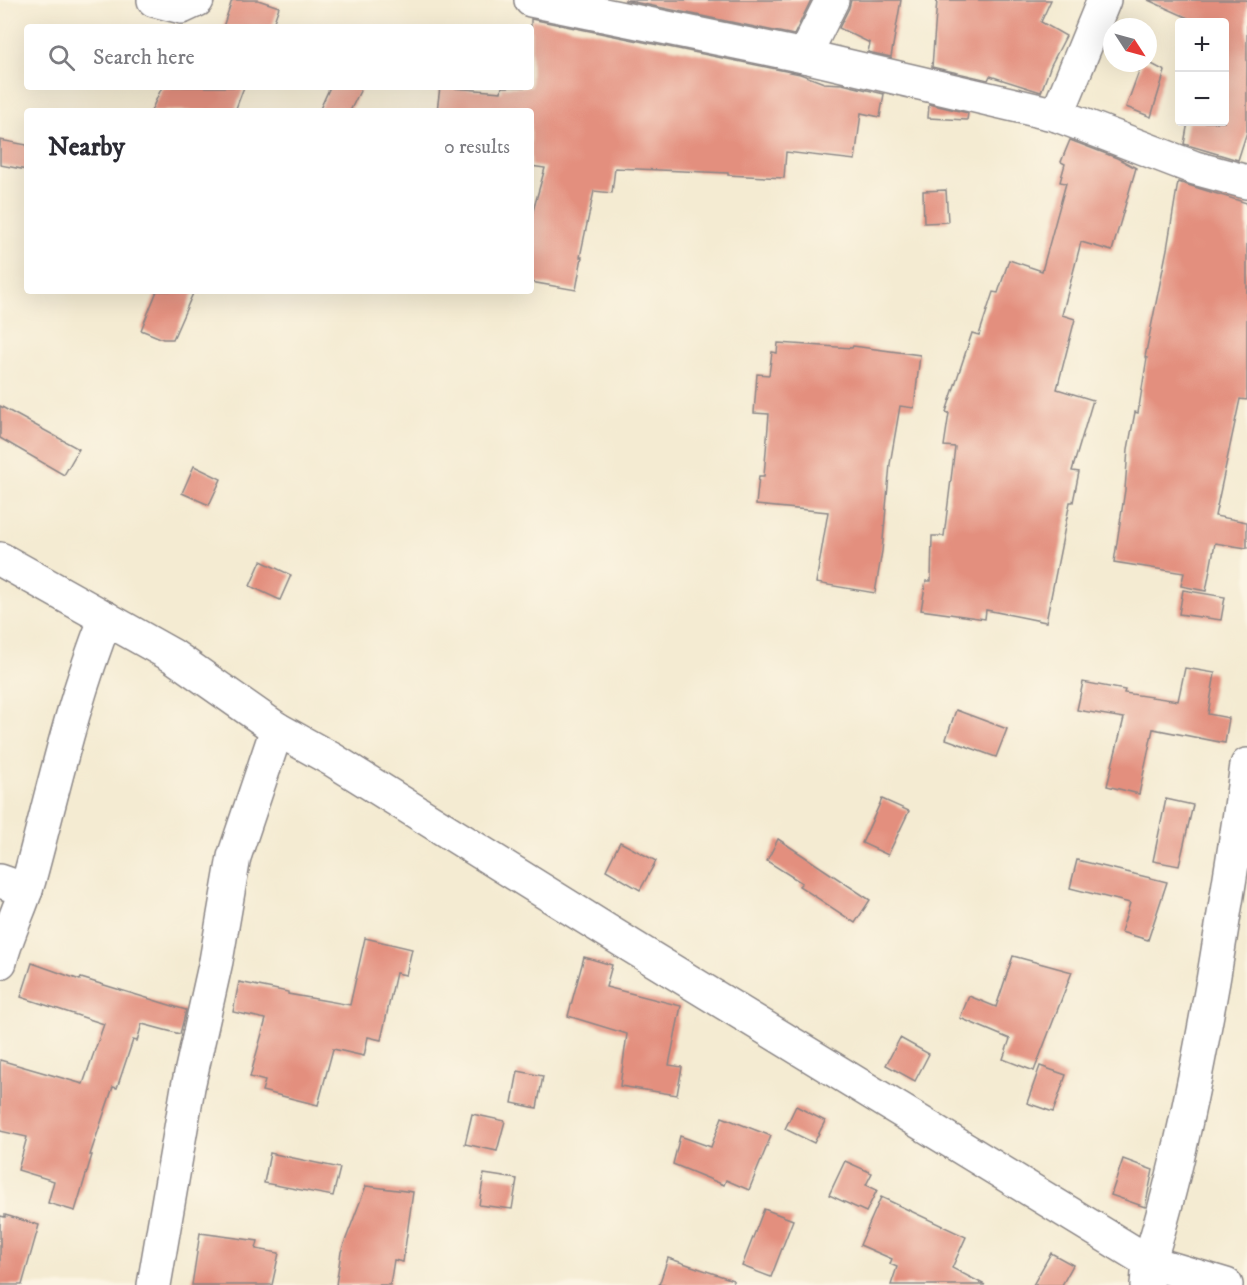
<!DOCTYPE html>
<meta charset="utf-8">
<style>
body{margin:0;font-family:"IM FELL DW Pica",serif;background:#f2f2f3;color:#2b2b33}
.controls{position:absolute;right:18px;top:18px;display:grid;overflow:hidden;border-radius:6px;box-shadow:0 6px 24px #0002}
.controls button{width:54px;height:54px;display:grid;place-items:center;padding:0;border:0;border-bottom:2px solid #e1e1e2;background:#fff;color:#2b2b33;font:30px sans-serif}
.compass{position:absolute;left:1103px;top:18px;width:54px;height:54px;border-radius:50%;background:#fff;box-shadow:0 6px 24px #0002;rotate:126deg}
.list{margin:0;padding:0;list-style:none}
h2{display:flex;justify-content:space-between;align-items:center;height:78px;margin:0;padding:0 24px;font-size:26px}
h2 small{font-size:20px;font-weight:400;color:#7c7c81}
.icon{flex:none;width:33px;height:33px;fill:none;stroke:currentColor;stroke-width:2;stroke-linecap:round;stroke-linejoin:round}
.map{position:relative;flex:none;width:1247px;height:1285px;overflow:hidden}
.search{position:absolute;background:#fff;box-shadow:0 6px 24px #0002;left:24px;top:24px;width:510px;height:66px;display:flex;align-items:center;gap:15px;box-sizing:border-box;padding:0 21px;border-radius:6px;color:#7c7c81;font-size:22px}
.panel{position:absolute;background:#fff;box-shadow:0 6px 24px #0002;left:24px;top:108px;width:510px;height:186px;border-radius:6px}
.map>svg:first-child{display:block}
</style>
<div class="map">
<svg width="1247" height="1285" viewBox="0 0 1247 1285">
<rect width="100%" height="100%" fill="#fcf5e5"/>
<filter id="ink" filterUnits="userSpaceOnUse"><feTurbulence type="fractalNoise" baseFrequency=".0167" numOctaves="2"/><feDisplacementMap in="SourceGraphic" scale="12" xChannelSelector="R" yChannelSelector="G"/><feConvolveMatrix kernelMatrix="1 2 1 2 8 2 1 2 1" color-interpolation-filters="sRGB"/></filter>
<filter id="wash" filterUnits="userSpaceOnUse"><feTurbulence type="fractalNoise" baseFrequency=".008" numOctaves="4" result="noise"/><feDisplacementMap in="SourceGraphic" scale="24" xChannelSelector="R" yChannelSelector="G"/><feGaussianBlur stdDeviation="1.35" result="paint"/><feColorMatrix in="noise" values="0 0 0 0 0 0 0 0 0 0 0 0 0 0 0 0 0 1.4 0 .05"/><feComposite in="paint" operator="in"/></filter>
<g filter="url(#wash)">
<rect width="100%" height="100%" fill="#f4ebd2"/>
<g id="blocks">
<g fill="#e38f7e">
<path d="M 232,0 L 258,0 L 279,7 L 272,27 L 223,27 Z"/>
<path d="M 624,0 L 811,0 L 794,35 Z"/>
<path d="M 851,0 L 901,0 L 891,57 L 868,52 L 870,43 L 839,28 L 849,8 Z"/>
<path d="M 937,0 L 1051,0 L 1041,22 L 1066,36 L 1051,65 L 1041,92 L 990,76 L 988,80 L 932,67 Z"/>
<path d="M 1148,0 L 1247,0 L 1247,132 L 1238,160 L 1184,144 L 1188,122 L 1224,122 L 1224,22 L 1192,22 L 1193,20 Z"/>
<path d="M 531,19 L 800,74 L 824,83 L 842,84 L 884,94 L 880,117 L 861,113 L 855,160 L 786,152 L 784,178 L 728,175 L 728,173 L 615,168 L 612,193 L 594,191 L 580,257 L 582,257 L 576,290 L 531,282 L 531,218 L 545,168 L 531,166 L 531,111 L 437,111 L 440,87 L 501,92 L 502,87 L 531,87 Z"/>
<path d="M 1148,62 L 1165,71 L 1151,117 L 1126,107 L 1142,63 Z"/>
<path d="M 162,87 L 244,87 L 235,111 L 151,111 Z"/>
<path d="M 330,87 L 362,87 L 350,111 L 319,111 Z"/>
<path d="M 929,104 L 968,113 L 967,120 L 928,118 Z"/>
<path d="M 0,140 L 27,145 L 27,170 L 0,165 Z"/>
<path d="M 1070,140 L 1117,158 L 1136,168 L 1112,251 L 1081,242 L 1062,315 L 1075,319 L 1057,389 L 1093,400 L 1072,471 L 1079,472 L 1073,502 L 1070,502 L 1046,622 L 986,610 L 985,619 L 921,610 L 926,581 L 931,581 L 932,536 L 944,536 L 955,447 L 944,446 L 949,413 L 946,412 L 972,333 L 979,335 L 993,292 L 998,293 L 1009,260 L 1042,271 L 1066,183 L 1060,182 L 1065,164 L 1061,162 Z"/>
<path d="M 1178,182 L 1247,203 L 1247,400 L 1240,399 L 1215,516 L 1247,522 L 1247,548 L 1215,543 L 1206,591 L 1181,586 L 1184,573 L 1114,562 L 1125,490 L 1128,449 L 1135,412 L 1138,413 L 1147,358 L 1145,357 L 1167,249 Z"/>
<path d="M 946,190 L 948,222 L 924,223 L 923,191 Z"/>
<path d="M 157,291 L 194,291 L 173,339 L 163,339 L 141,330 Z"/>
<path d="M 778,343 L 852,348 L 853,346 L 920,355 L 914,408 L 900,406 L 890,464 L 882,551 L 875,593 L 816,583 L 828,512 L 756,505 L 759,476 L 764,476 L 769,414 L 754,413 L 757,374 L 769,375 L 772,352 L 777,353 Z"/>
<path d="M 0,406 L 79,449 L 64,475 L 0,438 Z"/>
<path d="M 194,466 L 221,479 L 209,505 L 182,493 Z"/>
<path d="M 261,561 L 291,575 L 280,600 L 250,586 Z"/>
<path d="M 1183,590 L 1225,597 L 1221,620 L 1179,614 Z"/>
<path d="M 1185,668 L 1215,673 L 1208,714 L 1229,718 L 1225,743 L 1153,729 L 1139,794 L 1107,786 L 1124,718 L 1077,710 L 1083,682 L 1125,690 L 1124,693 L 1178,701 Z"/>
<path d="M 956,710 L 1007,729 L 996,757 L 946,739 Z"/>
<path d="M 882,799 L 909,811 L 888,855 L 862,843 Z"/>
<path d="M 1166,799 L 1193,805 L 1179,866 L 1153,861 Z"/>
<path d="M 778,839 L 870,900 L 855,923 L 799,886 L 802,883 L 767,861 Z"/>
<path d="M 620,842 L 656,861 L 640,890 L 606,870 Z"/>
<path d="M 1077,860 L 1167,882 L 1148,940 L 1121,932 L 1130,903 L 1070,888 Z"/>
<path d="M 365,938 L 412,949 L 406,975 L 396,973 L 381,1040 L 368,1037 L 364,1056 L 333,1049 L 318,1105 L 262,1091 L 265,1081 L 250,1077 L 266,1019 L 233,1012 L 239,982 L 288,992 L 288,994 L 350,1005 Z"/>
<path d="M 1013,956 L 1072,972 L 1034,1071 L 1003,1059 L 1010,1039 L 960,1018 L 969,996 L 996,1007 Z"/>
<path d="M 584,957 L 612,965 L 606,987 L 681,1006 L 669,1065 L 682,1067 L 677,1095 L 620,1086 L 627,1034 L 568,1016 Z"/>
<path d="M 32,963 L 80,980 L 81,978 L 186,1010 L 180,1034 L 142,1024 L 137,1041 L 133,1040 L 117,1088 L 113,1087 L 90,1155 L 92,1155 L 75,1211 L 48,1203 L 54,1181 L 18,1170 L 27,1137 L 0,1131 L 0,1060 L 83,1084 L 104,1024 L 21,997 Z"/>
<path d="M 900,1038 L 929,1054 L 915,1081 L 886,1065 Z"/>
<path d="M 1040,1066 L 1066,1075 L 1053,1112 L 1027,1103 Z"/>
<path d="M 518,1071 L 543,1076 L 537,1108 L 512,1103 Z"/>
<path d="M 796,1106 L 825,1121 L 814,1143 L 785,1129 Z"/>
<path d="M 472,1114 L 505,1121 L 497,1151 L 465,1144 Z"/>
<path d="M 722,1117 L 771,1136 L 749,1190 L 726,1180 L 724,1185 L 673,1164 L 680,1136 L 711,1147 Z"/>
<path d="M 270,1153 L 340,1168 L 333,1196 L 264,1183 Z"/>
<path d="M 1123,1159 L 1153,1170 L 1145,1207 L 1111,1195 Z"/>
<path d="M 845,1161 L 872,1173 L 866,1185 L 877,1190 L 866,1212 L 829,1195 Z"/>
<path d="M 484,1174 L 517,1179 L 512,1209 L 479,1205 Z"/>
<path d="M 366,1186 L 413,1192 L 403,1262 L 394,1260 L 390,1285 L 336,1285 L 341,1252 Z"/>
<path d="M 881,1197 L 966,1237 L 952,1268 L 985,1285 L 891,1285 L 897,1267 L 890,1264 L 892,1259 L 860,1245 Z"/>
<path d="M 764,1209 L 793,1220 L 771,1277 L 742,1266 Z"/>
<path d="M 5,1215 L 39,1225 L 22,1285 L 0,1285 L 0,1216 L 5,1217 Z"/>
<path d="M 200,1233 L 258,1241 L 256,1249 L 279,1253 L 272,1285 L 192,1285 Z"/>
<path d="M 1051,1253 L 1073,1265 L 1062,1285 L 1033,1285 Z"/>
<path d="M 668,1258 L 733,1280 L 733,1285 L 659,1285 Z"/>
</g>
</g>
</g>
<g filter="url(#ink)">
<use href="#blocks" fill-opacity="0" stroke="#8b8686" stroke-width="1.5"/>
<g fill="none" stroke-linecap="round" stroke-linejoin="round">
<defs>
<g id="minor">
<path d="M 154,0 L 182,7 L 197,0"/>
<path d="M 531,0 L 804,56 L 1057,115 L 1195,168 L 1247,182"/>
<path d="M 804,56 L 832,0"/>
<path d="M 1057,115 L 1104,0"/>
<path d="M 0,559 L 173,656 L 277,729 L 333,760 L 633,947 L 1149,1262 C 1178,1170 1196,1076 1213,981 C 1225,909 1237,837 1247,765"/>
<path d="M 0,881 L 26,890"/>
<path d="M 0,962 C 7,933 21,908 29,880 C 53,792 72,702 106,618"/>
<path d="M 154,1285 L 188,1087 L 216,961 L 234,857 L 277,729"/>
<path d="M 1147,1285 L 1149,1262 L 1226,1285"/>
</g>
</defs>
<use href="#minor" stroke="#8b8686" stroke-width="36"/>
<use href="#minor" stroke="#fff" stroke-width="33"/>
</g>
</g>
</svg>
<div class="controls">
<button>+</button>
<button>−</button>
</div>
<svg class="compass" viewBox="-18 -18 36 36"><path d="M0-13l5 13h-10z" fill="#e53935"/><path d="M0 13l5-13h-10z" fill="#7c7c81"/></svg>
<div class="search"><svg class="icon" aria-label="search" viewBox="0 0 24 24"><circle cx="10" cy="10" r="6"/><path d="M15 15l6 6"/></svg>Search here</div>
<section class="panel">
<h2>Nearby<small>0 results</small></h2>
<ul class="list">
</ul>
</section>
</div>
